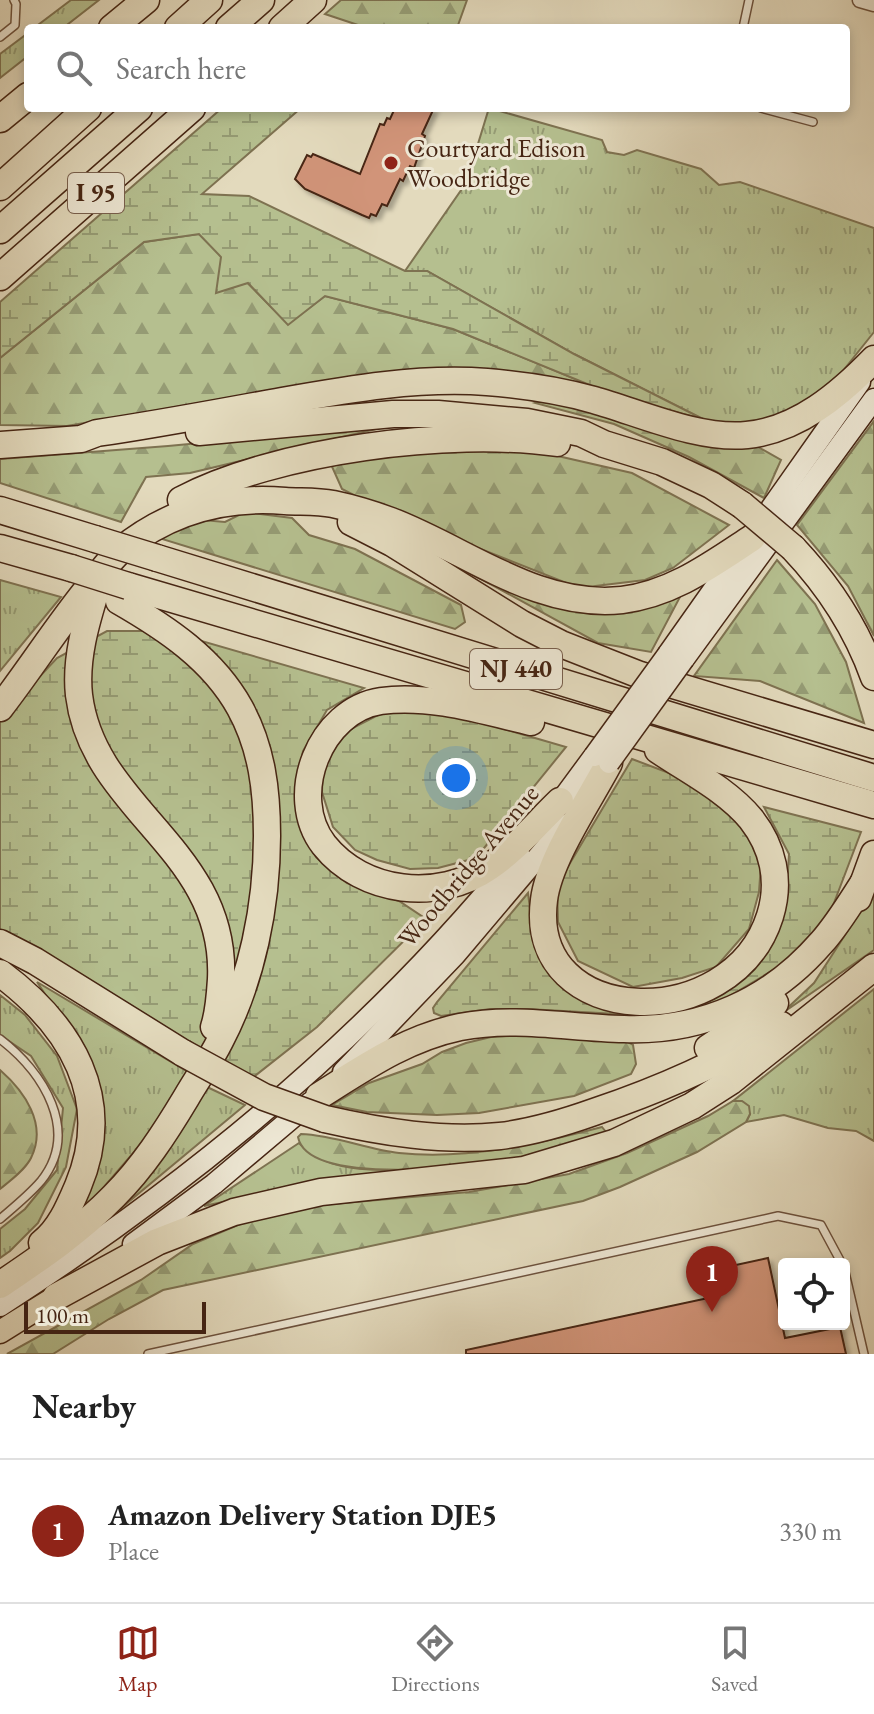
<!DOCTYPE html>
<style>
body{margin:0;font-family:"EB Garamond",serif;background:#f6f6f6;color:#222}
.controls{position:absolute;right:24px;bottom:24px;display:grid;overflow:hidden;border-radius:8px;box-shadow:0 4px 12px #0003}
.controls button{width:72px;height:72px;display:grid;place-items:center;padding:0;border:0;border-bottom:2px solid #e0e0e0;background:#fff;color:#222;font:40px sans-serif}
.scale{position:absolute;left:24px;bottom:20px;width:182px;box-sizing:border-box;padding-left:8px;border:4px solid #462513;border-top:0;font-size:22px;line-height:28px;white-space:nowrap;color:#462513;-webkit-text-stroke:6px #ede7d4;paint-order:stroke}
.you{position:absolute;left:456px;top:778px;width:28px;height:28px;margin:-20px;border:6px solid #fff;border-radius:50%;background:#1a73e8;box-shadow:0 0 0 12px #1a73e833}
.badge{display:grid;place-items:center;width:52px;height:52px;border-radius:50%;background:#8f2418;color:#fff;font-size:26px;font-weight:700}
.pin{position:absolute;translate:-50% -66px;filter:drop-shadow(0 2px 4px #0008)}
.pin::after{content:'';position:absolute;top:42px;width:28px;height:24px;background:inherit;clip-path:polygon(0 0,100% 0,50% 100%)}
.list{margin:0;padding:0;list-style:none}
h2{display:flex;justify-content:space-between;align-items:center;height:104px;margin:0;padding:0 32px;font-size:34px}
h2 small{font-size:26px;font-weight:400;color:#767676}
.list li{display:grid;grid-template-columns:52px 1fr auto;gap:24px;align-items:center;box-sizing:border-box;height:144px;padding:0 32px;border-top:2px solid #e0e0e0}
.list b{display:block;font-size:30px;white-space:nowrap}
.list p{margin:0;font-size:26px;white-space:nowrap;color:#767676}
.list em{font-size:26px;font-style:normal;color:#767676}
.icon{flex:none;width:44px;height:44px;fill:none;stroke:currentColor;stroke-width:2;stroke-linecap:round;stroke-linejoin:round}
.map{position:relative;flex:none;width:874px;height:1354px;overflow:hidden}
.search{position:absolute;background:#fff;box-shadow:0 4px 12px #0003;left:24px;right:24px;top:24px;height:88px;display:flex;align-items:center;gap:20px;box-sizing:border-box;padding:0 28px;border-radius:8px;color:#767676;font-size:30px}
.sheet{height:248px;background:#fff}
nav{display:flex;justify-content:space-around;align-items:center;box-sizing:border-box;height:112px;border-top:2px solid #e0e0e0;background:#fff;font-size:22px;color:#767676}
nav a{display:grid;justify-items:center;gap:4px}
nav .on{color:#8f2418}
.map>svg:first-child{display:block}
</style>
<div class="map">
<svg width="874" height="1354" viewBox="0 0 874 1354">
<defs>
<pattern id="grass-tufts" width="24" height="20" patternUnits="userSpaceOnUse" patternTransform="scale(2)"><rect width="24" height="20" fill="#b5bf8f"/><path d="M3 7l-1-3M5 7V3M7 7l1-3M15 17l-1-3M17 17v-4M19 17l1-3" fill="none" stroke="#959b74"/></pattern>
<pattern id="forest-firs" width="22" height="20" patternUnits="userSpaceOnUse" patternTransform="scale(2)"><rect width="22" height="20" fill="#b5bf8f"/><path d="M5 1l3.5 6h-7zM16 11l3.5 6h-7z" fill="#959b74"/></pattern>
<pattern id="wetland-marsh" width="20" height="14" patternUnits="userSpaceOnUse" patternTransform="scale(2)"><rect width="20" height="14" fill="#b5bf8f"/><path d="M1 5h8M5 5V1M11 12h8M15 12V8" fill="none" stroke="#959b74"/></pattern>
<filter id="shadow"><feDropShadow dx="4" dy="4" stdDeviation="2" flood-color="#0004"/></filter>
</defs>
<rect width="100%" height="100%" fill="#e3dabd"/>
<filter id="stains"><feTurbulence type="fractalNoise" baseFrequency=".0025" numOctaves="4"/><feColorMatrix values="0 0 0 0 .2 0 0 0 0 .09 0 0 0 0 .02 0 0 0 .5 -.17"/></filter>
<radialGradient id="worn" r=".72"><stop offset=".6" stop-color="#630" stop-opacity="0"/><stop offset="1" stop-color="#630" stop-opacity=".3"/></radialGradient>
<g fill="url(#grass-tufts)" stroke="#7e7251" stroke-width="2">
<path d="M 71,0 L 99,0 L 63,28 L 34,28 Z"/>
<path d="M 28,33 L 28,56 L 0,78 L 0,54 Z"/>
<path d="M 489,108 L 602,140 L 607,152 L 624,155 L 637,150 L 701,169 L 719,185 L 740,182 L 874,228 L 874,332 L 826,392 L 776,419 L 714,425 L 574,354 L 427,271 L 405,271 L 466,183 Z"/>
<path d="M 0,580 L 61,597 L 0,671 Z"/>
<path d="M 874,890 L 874,950 L 781,1014 L 814,983 Z"/>
<path d="M 37,982 L 188,1072 L 147,1137 L 79,1216 L 90,1061 Z"/>
<path d="M 874,989 L 874,1141 L 856,1131 L 828,1128 L 784,1115 L 746,1122 L 750,1114 L 733,1101 Z"/>
<path d="M 0,995 L 25,1015 L 57,1056 L 77,1109 L 66,1167 L 38,1223 L 10,1251 L 0,1258 L 0,1229 L 25,1209 L 57,1170 L 63,1108 L 31,1056 L 0,1035 Z"/>
<path d="M 205,1086 L 245,1105 L 120,1209 Z"/>
<path d="M 299,1143 C 331,1178 393,1169 436,1170 L 289,1188 L 204,1206 Z"/>
</g>
<g fill="url(#forest-firs)" stroke="#7e7251" stroke-width="2">
<path d="M 341,0 L 467,0 L 457,28 L 367,28 L 325,14 Z"/>
<path d="M 199,234 L 288,324 L 325,296 L 453,329 L 624,399 L 424,371 L 324,381 L 67,426 L 0,425 L 0,358 L 144,242 Z"/>
<path d="M 556,396 L 753,444 L 781,460 L 764,498 L 689,457 L 614,424 L 535,403 Z"/>
<path d="M 874,421 L 874,636 L 848,586 L 797,525 Z"/>
<path d="M 393,425 L 190,473 L 146,477 L 121,522 L 0,483 L 0,459 L 168,446 Z"/>
<path d="M 514,446 L 632,473 L 729,525 L 673,568 L 645,580 L 579,588 L 385,511 L 342,489 L 329,460 Z"/>
<path d="M 245,512 L 292,518 L 309,535 L 355,549 L 461,605 L 465,622 L 455,629 L 162,539 L 191,519 L 225,522 Z"/>
<path d="M 777,560 L 815,604 L 846,662 L 864,723 L 760,681 L 694,676 Z"/>
<path d="M 474,575 L 626,608 L 680,597 L 651,652 L 598,643 Z"/>
<path d="M 524,1035 L 626,1041 L 633,1045 L 636,1064 L 631,1074 L 574,1096 L 479,1113 L 437,1115 L 367,1112 L 332,1105 L 369,1083 L 422,1064 L 442,1052 L 466,1043 L 491,1037 Z"/>
<path d="M 0,1070 C 24,1091 48,1124 31,1158 C 25,1170 10,1181 0,1189 Z"/>
<path d="M 733,1101 L 742,1101 L 749,1106 L 750,1114 L 746,1122 L 697,1152 L 620,1187 L 583,1201 L 163,1290 L 109,1319 L 53,1354 L 7,1354 L 141,1280 L 193,1244 L 245,1222 L 309,1206 L 469,1192 L 569,1174 L 627,1153 L 708,1116 Z"/>
<path d="M 602,1127 L 606,1132 C 577,1141 547,1153 518,1159 C 480,1166 308,1188 298,1137 L 301,1134 C 334,1135 366,1149 399,1153 C 467,1160 537,1144 602,1127 Z"/>
</g>
<g fill="url(#wetland-marsh)" stroke="#7e7251" stroke-width="2">
<path d="M 222,108 L 301,108 L 202,194 L 249,196 L 405,271 L 427,271 L 574,354 L 703,419 L 624,399 L 453,329 L 325,296 L 288,325 L 248,283 L 216,293 L 221,257 L 199,234 L 144,242 L 0,358 L 0,302 Z"/>
<path d="M 107,631 L 167,631 L 364,688 L 327,710 L 303,751 L 295,797 L 303,830 L 316,857 L 347,883 L 399,901 L 426,919 L 317,1027 L 251,1079 L 0,929 L 0,719 L 57,658 Z"/>
<path d="M 442,711 L 566,747 L 476,858 L 438,868 L 410,869 L 377,860 L 355,850 L 333,827 L 322,792 L 323,762 L 341,734 L 382,713 Z"/>
<path d="M 632,759 L 698,784 L 742,817 L 762,849 L 759,892 L 749,929 L 716,967 L 682,978 L 633,987 L 578,961 L 558,922 L 557,885 Z"/>
<path d="M 764,807 L 861,832 L 829,916 L 780,966 L 713,1006 L 654,1016 L 527,1009 L 490,1009 L 441,1016 L 434,1013 L 433,1008 L 437,1002 L 528,893 L 535,948 L 562,980 L 678,1005 L 786,903 L 789,854 Z"/>
</g>
<g fill="#d19479" stroke="#462513" stroke-width="2" filter="url(#shadow)">
<path d="M 395,108 L 434,108 L 422,134 L 425,136 L 414,168 L 410,166 L 403,181 L 400,179 L 387,206 L 382,204 L 376,216 L 371,214 L 369,218 L 362,215 L 305,189 L 295,179 L 307,155 L 311,157 L 313,154 L 360,174 L 380,124 L 384,125 L 387,118 L 390,119 Z"/>
<path d="M 768,1258 L 785,1338 L 840,1327 L 846,1354 L 466,1354 L 466,1350 L 713,1297 L 708,1271 Z"/>
</g>
<g fill="none" stroke-linecap="round" stroke-linejoin="round">
<defs>
<g id="service">
<path d="M 743,28 L 749,0"/>
<path d="M 0,37 L 15,25 L 16,4 L 14,0"/>
<path d="M 761,108 L 813,122"/>
<path d="M 0,1039 C 43,1072 81,1131 41,1181 C 29,1195 14,1207 0,1219"/>
<path d="M 844,1268 L 864,1354"/>
<path d="M 148,1354 L 778,1216 L 821,1225 L 842,1264"/>
</g>
<path id="minor" d="M 860,0 L 874,4"/>
<g id="secondary">
<path d="M 668,654 L 860,382"/>
<path d="M 684,659 L 874,399"/>
<path d="M 552,813 L 594,756"/>
<path d="M 343,1072 L 455,955 L 565,825"/>
<path d="M 133,1244 L 214,1184 L 311,1102"/>
<path d="M 0,1306 C 193,1182 374,1032 519,853"/>
</g>
<path id="primary" d="M 0,1332 L 56,1297"/>
<g id="motorway">
<path d="M 112,28 L 146,0"/>
<path d="M 178,28 L 209,0"/>
<path d="M 229,28 L 261,0"/>
<path d="M 282,28 L 313,0"/>
<path d="M 0,119 L 28,96"/>
<path d="M 0,187 L 88,108"/>
<path d="M 0,230 L 139,108"/>
<path d="M 0,277 L 192,108"/>
<path d="M 199,432 L 393,414 L 438,414 L 527,422 L 581,433 L 604,444 L 662,462 L 711,485 L 742,505"/>
<path d="M 0,445 L 81,439 L 97,433 C 159,424 221,412 282,401 C 350,389 418,377 487,382 C 523,385 559,390 594,400 C 640,413 699,440 747,435 C 798,430 840,394 874,359"/>
<path d="M 181,500 C 276,450 450,428 557,443"/>
<path d="M 0,510 L 95,539"/>
<path d="M 351,522 L 392,543 L 522,624 L 561,644 L 640,675 L 874,745"/>
<path d="M 0,548 L 71,568"/>
<path d="M 793,548 C 829,586 856,627 874,677"/>
<path d="M 157,558 L 874,778"/>
<path d="M 128,586 L 874,805"/>
<path d="M 97,587 C 86,622 75,659 79,695 C 93,811 227,849 221,979 C 220,995 219,1012 214,1027"/>
<path d="M 0,708 C 31,668 58,625 90,586 C 100,574 109,560 121,550 C 169,511 225,496 285,501 C 300,502 317,501 333,504 C 352,508 372,514 391,521 C 467,550 537,609 622,600 C 672,594 711,565 752,538"/>
<path d="M 531,722 C 484,711 429,694 381,701 C 320,710 286,796 324,845 C 363,894 439,902 489,867 C 515,850 537,823 560,801"/>
<path d="M 609,763 C 589,801 549,859 544,900 C 527,1030 732,1036 770,916 C 781,881 773,847 751,819 C 727,790 689,771 658,750"/>
<path d="M 858,898 L 874,854"/>
<path d="M 0,943 L 35,961 L 183,1053"/>
<path d="M 0,973 C 71,1026 115,1098 78,1186 C 69,1207 60,1229 42,1243"/>
<path d="M 708,1048 L 775,1003"/>
<path d="M 319,1096 C 365,1067 407,1038 460,1027 C 516,1016 569,1028 624,1029 C 702,1032 771,1001 822,942 C 838,924 851,902 864,882"/>
<path d="M 325,1119 C 382,1132 442,1142 500,1136 C 533,1132 563,1123 594,1112 C 659,1090 723,1063 781,1025"/>
<path d="M 0,1285 C 40,1258 80,1231 114,1196 C 143,1167 165,1133 186,1098 C 197,1079 210,1061 220,1041 C 252,980 267,905 267,836 C 267,791 262,748 240,708 C 213,659 166,628 119,601"/>
<path d="M 56,1297 L 157,1242 L 234,1212 L 321,1192 L 524,1170 L 614,1143 L 692,1106 L 731,1081 L 874,967"/>
</g>
</defs>
<use href="#service" stroke="#6d523e" stroke-width="10"/>
<use href="#minor" stroke="#6d523e" stroke-width="17"/>
<use href="#secondary" stroke="#462513" stroke-width="23"/>
<use href="#primary" stroke="#462513" stroke-width="25"/>
<use href="#motorway" stroke="#462513" stroke-width="29"/>
<use href="#service" stroke="#ede7d4" stroke-width="7"/>
<use href="#minor" stroke="#ede7d4" stroke-width="14"/>
<use href="#secondary" stroke="#ede7d4" stroke-width="20"/>
<use href="#primary" stroke="#e3dabd" stroke-width="22"/>
<use href="#motorway" stroke="#e3dabd" stroke-width="26"/>
<defs>
<g id="secondary-bridge">
<path d="M 594,756 L 668,654"/>
<path d="M 609,763 L 684,659"/>
</g>
<g id="motorway-bridge">
<path d="M 742,505 L 793,548"/>
<path d="M 95,539 L 157,558"/>
<path d="M 71,568 L 128,586"/>
<path d="M 183,1053 L 264,1097 L 325,1119"/>
</g>
</defs>
<use href="#secondary-bridge" stroke="#462513" stroke-width="23" stroke-linecap="butt"/>
<use href="#motorway-bridge" stroke="#462513" stroke-width="29" stroke-linecap="butt"/>
<use href="#secondary-bridge" stroke="#ede7d4" stroke-width="20"/>
<use href="#motorway-bridge" stroke="#e3dabd" stroke-width="26"/>
</g>
<circle fill="#8f2418" stroke="#ede7d4" stroke-width="3" cx="391" cy="163" r="8"/>
<g text-anchor="middle" stroke-width="6" stroke-linejoin="round" paint-order="stroke">
<g fill="#ede7d4" stroke="#785f4d" stroke-width="2">
<rect x="68" y="173" width="56" height="40" rx="6"/>
<rect x="470" y="649" width="92" height="40" rx="6"/>
</g>
<g font-size="24" font-weight="bold" fill="#462513">
<text x="96" y="201">I 95</text>
<text x="516" y="677">NJ 440</text>
</g>
<g font-size="26" fill="#462513" stroke="#ede7d4" text-anchor="start">
<text x="407" y="157">Courtyard Edison<tspan x="407" dy="30">Woodbridge</tspan></text>
</g>
<g font-size="26" fill="#462513" stroke="#ede7d4">
<text transform="translate(468 866) rotate(-50)" y="9">Woodbridge Avenue</text>
</g>
</g>
<rect width="100%" height="100%" filter="url(#stains)"/>
<rect width="100%" height="100%" fill="url(#worn)"/>
</svg>
<div class="controls">
<button><svg class="icon" aria-label="locate" viewBox="0 0 24 24"><circle cx="12" cy="12" r="6"/><path d="M12 2v4M12 18v4M2 12h4M18 12h4"/></svg></button>
</div>
<div class="scale">100 m</div>
<div class="you"></div>
<div class="pin badge" style="left:712px;top:1312px">1</div>
<div class="search"><svg class="icon" aria-label="search" viewBox="0 0 24 24"><circle cx="10" cy="10" r="6"/><path d="M15 15l6 6"/></svg>Search here</div>
</div>
<section class="sheet">
<h2>Nearby<small></small></h2>
<ul class="list">
<li><span class="badge">1</span><div><b>Amazon Delivery Station DJE5</b><p>Place</p></div><em>330 m</em></li>
</ul>
</section>
<nav>
<a class="on"><svg class="icon" aria-label="map" viewBox="0 0 24 24"><path d="M3 6l6-2 6 2 6-2v14l-6 2-6-2-6 2zM9 4v14M15 6v14"/></svg>Map</a>
<a><svg class="icon" aria-label="directions" viewBox="0 0 24 24"><path d="M12 3l9 9-9 9-9-9zM9 14v-3h6M13 9l2 2-2 2"/></svg>Directions</a>
<a><svg class="icon" aria-label="saved" viewBox="0 0 24 24"><path d="M7 4h10v16l-5-4-5 4z"/></svg>Saved</a>
</nav>
